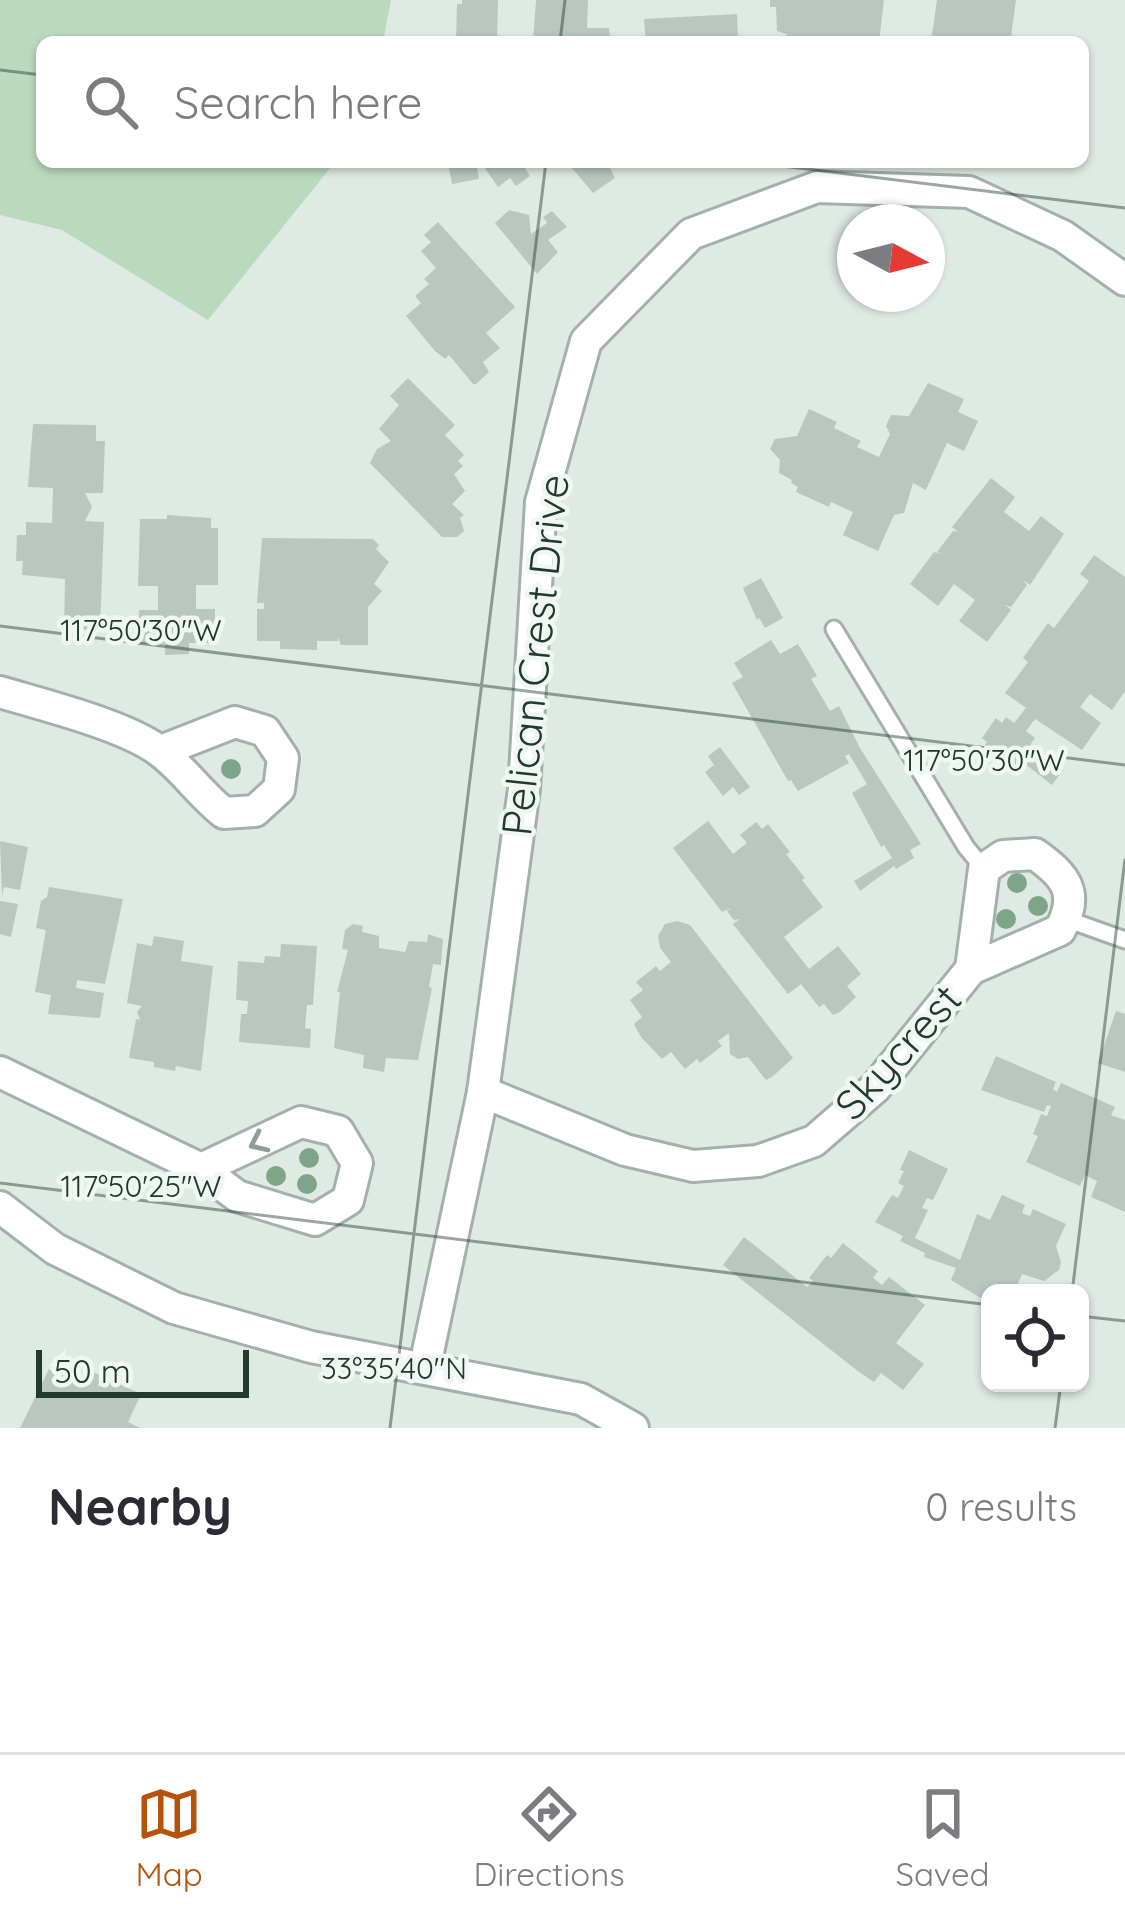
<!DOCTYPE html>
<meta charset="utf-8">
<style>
body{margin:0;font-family:Quicksand,sans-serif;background:#f2f2f3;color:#2b2b33}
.controls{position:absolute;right:36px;bottom:36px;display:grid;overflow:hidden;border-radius:18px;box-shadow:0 3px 9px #0004}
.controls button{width:108px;height:108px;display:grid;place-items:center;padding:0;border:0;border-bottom:3px solid #e1e1e2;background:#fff;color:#2b2b33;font:60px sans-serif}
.compass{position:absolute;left:837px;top:204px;width:108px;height:108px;border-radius:50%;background:#fff;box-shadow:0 3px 9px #0004;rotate:97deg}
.scale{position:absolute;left:36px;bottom:30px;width:213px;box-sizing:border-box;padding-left:12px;border:6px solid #22392f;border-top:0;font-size:33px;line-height:42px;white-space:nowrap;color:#22392f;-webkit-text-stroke:9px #f0f7f2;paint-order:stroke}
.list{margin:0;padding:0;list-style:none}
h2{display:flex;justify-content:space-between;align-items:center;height:156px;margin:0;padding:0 48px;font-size:51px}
h2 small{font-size:39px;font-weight:400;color:#7c7c81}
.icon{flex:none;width:66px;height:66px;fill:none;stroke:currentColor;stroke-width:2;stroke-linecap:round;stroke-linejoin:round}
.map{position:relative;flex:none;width:1125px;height:1428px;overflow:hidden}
.search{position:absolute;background:#fff;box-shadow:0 3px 9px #0004;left:36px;right:36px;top:36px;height:132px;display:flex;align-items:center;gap:30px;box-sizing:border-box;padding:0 42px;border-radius:18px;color:#7c7c81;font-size:45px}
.sheet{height:324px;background:#fff}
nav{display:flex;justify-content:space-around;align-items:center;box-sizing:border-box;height:168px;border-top:3px solid #e1e1e2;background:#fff;font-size:33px;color:#7c7c81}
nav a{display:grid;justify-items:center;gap:6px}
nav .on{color:#b45309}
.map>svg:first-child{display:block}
</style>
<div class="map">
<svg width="1125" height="1428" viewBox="0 0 1125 1428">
<rect width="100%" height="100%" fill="#e0eae4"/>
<path fill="#badabe" d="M 0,0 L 391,0 L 383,42 L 42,42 L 42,162 L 335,162 L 208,320 L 62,230 L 0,215 Z"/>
<g fill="#b9c7c0">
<path d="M 462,0 L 498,0 L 497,42 L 456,42 L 457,4 L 462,4 Z"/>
<path d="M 536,0 L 588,0 L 587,28 L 609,28 L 610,42 L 533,42 Z"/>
<path d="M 770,0 L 884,0 L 879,42 L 786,42 L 787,34 L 777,31 L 776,7 L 770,7 Z"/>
<path d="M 937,0 L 1016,0 L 1011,37 L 1004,36 L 1003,42 L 931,42 Z"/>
<path d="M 737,14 L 738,42 L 646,42 L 644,19 Z"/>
<path d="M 448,162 L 521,162 L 530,176 L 516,186 L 510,178 L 498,187 L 484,167 L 477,167 L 479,179 L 452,184 Z"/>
<path d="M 580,162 L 607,162 L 615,178 L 593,193 L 572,168 Z"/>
<path d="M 509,210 L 529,215 L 531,234 L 547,223 L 543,217 L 552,211 L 567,227 L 548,240 L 558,252 L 537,274 L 495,223 Z"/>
<path d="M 438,222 L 515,307 L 486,333 L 500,348 L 483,362 L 489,372 L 476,384 L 473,384 L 449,355 L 445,359 L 435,351 L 406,316 L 421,303 L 415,296 L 429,284 L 424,279 L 436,268 L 421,251 L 431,242 L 424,235 Z"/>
<path d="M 408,378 L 455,425 L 445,435 L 464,455 L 458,461 L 463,466 L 454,474 L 465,491 L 452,504 L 464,515 L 460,518 L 464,531 L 457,537 L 442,537 L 370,463 L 377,449 L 391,441 L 379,429 L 399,405 L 390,396 Z"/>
<path d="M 928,383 L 964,399 L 958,412 L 978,421 L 964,451 L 947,443 L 926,490 L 913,483 L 904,513 L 894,515 L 878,551 L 843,535 L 853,512 L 831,502 L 829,507 L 796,492 L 798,487 L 791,483 L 792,480 L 779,473 L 780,460 L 770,449 L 775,439 L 797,436 L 809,409 L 837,422 L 834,428 L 861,441 L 857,447 L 879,457 L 890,434 L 886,426 L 891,415 L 909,416 Z"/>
<path d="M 33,424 L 96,425 L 96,441 L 105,441 L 103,493 L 85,493 L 92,507 L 85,521 L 104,522 L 100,630 L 64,629 L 65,579 L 22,575 L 23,561 L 16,561 L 17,535 L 26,535 L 26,522 L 52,523 L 53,488 L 28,487 Z"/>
<path d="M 991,478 L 1015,497 L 1004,512 L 1029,531 L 1041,516 L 1064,534 L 1030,585 L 1023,580 L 1027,585 L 1011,607 L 1005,605 L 1011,610 L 987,642 L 959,621 L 975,600 L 954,584 L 938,606 L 910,584 L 934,552 L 941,554 L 937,552 L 953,531 L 958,532 L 952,527 Z"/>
<path d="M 167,515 L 211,518 L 211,528 L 218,528 L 218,585 L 196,585 L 196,609 L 215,609 L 215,643 L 189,643 L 189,654 L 165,655 L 165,644 L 139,644 L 139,610 L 158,610 L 158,586 L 138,586 L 140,519 L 167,519 Z"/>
<path d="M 262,538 L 373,539 L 379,545 L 376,549 L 389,562 L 374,584 L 382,591 L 368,607 L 368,645 L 341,645 L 338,637 L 338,641 L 317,641 L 317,650 L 280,649 L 280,641 L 257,641 L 257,609 L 264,609 L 264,603 L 257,603 Z"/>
<path d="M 1094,555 L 1125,577 L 1125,691 L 1112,710 L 1090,694 L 1080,707 L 1101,723 L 1082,750 L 1035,719 L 1026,731 L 1035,738 L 1030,745 L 1063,770 L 1052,785 L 1020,760 L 1013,769 L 985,745 L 987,742 L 982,738 L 996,718 L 1002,723 L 1006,717 L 1014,723 L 1026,708 L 1005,693 L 1028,662 L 1023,658 L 1048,623 L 1054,628 L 1089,581 L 1080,574 Z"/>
<path d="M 761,578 L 783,618 L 765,628 L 759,618 L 757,620 L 743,588 Z"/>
<path d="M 771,640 L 780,654 L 798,644 L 817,676 L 811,679 L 830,711 L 839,706 L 860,748 L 921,844 L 910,850 L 914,858 L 896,869 L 894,866 L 860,891 L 854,881 L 892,858 L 884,845 L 881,847 L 852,793 L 867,784 L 849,754 L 845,756 L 849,763 L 798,791 L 791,780 L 788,781 L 732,683 L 743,677 L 734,663 Z"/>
<path d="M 720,747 L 750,787 L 739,795 L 733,787 L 723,796 L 705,772 L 714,765 L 708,756 Z"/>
<path d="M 708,821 L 733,854 L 747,843 L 740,835 L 756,822 L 762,829 L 768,824 L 790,852 L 786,854 L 805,878 L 802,880 L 823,907 L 784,937 L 809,969 L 838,946 L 861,974 L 847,986 L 856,997 L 840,1012 L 833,1015 L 824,1004 L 819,1007 L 801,984 L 788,994 L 733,924 L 740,919 L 734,920 L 727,911 L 731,908 L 722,912 L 673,848 Z"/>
<path d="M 0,841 L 28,847 L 20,890 L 4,887 L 2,896 Z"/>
<path d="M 49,887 L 123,899 L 105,984 L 77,980 L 76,988 L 104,993 L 100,1018 L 48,1014 L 51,995 L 35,992 L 46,930 L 36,928 L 41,901 L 47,897 Z"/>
<path d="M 0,901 L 18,904 L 11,937 L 0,934 Z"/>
<path d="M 677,921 L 690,925 L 793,1058 L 772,1077 L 766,1080 L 748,1057 L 738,1059 L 730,1054 L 729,1033 L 718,1041 L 722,1046 L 700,1063 L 697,1059 L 685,1069 L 671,1052 L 662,1059 L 641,1037 L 634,1024 L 642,1017 L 630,1000 L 643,990 L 636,982 L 656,966 L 660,971 L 671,962 L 660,948 L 658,936 L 665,924 Z"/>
<path d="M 353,924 L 363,926 L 362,932 L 379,936 L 379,948 L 405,952 L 409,941 L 427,942 L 428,934 L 443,939 L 441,965 L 433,964 L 429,987 L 432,988 L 418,1060 L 386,1058 L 384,1072 L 363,1068 L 364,1055 L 334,1048 L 340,992 L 337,992 L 348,950 L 342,949 L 345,930 Z"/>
<path d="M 154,936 L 184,941 L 181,961 L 213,966 L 201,1071 L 176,1066 L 175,1071 L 154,1067 L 154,1062 L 129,1058 L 136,1019 L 140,1020 L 137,1012 L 142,1006 L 127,1003 L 137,943 L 152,946 Z"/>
<path d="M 281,944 L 317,946 L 313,1005 L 307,1005 L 305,1028 L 311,1029 L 310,1048 L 239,1042 L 241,1014 L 247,1014 L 248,1001 L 236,1000 L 238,961 L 264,963 L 265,956 L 280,957 Z"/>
<path d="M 1116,1011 L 1125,1014 L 1125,1072 L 1098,1063 Z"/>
<path d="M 996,1056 L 1056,1082 L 1053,1089 L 1057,1092 L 1061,1083 L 1115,1107 L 1111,1115 L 1125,1120 L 1125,1212 L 1091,1197 L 1097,1181 L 1085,1175 L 1080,1186 L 1026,1162 L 1038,1136 L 1033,1134 L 1041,1114 L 1047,1116 L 1051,1106 L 1047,1105 L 1044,1112 L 981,1090 Z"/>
<path d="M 909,1150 L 948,1169 L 933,1200 L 927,1198 L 922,1208 L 928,1210 L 915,1238 L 960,1260 L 977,1214 L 990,1220 L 1002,1195 L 1025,1205 L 1022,1213 L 1030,1216 L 1033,1209 L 1066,1224 L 1056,1246 L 1061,1262 L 1059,1270 L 1044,1281 L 1022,1274 L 1017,1286 L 1031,1293 L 990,1293 L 990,1300 L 979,1297 L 951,1280 L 956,1268 L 924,1257 L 925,1253 L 900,1241 L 903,1236 L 875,1222 L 892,1195 L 898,1198 L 904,1186 L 898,1183 L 904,1171 L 900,1170 Z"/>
<path d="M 744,1237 L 807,1287 L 813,1281 L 809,1278 L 827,1255 L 831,1258 L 843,1243 L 878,1271 L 873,1278 L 882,1285 L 889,1277 L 925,1305 L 896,1343 L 924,1364 L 903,1390 L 881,1373 L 874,1382 L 859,1372 L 723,1265 Z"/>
<path d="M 49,1369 L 85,1386 L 91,1371 L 141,1394 L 128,1422 L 140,1428 L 20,1428 Z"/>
</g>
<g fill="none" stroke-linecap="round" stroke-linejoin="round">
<defs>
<g id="service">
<path d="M 834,629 L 966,847 L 984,869"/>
<path d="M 1066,919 L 1125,940"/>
</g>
<g id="minor">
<path d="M 0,692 C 43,705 129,726 162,753 C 185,771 201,795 224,813 L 255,811 L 279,789 L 283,758 L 265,731 L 235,722 L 161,751"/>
<path d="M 0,1072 L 201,1169 L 237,1196 L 315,1220 L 348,1200 L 357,1163 L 338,1131 L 301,1122 L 201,1169"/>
<path d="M 483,1092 L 625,1150 L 693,1166 L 758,1161 L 814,1141 L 875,1088 L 971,969 L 1060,930 C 1080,893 1066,876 1035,854 L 1003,856 L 984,869 L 971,969"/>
<path d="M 0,1207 L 55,1249 L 174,1308 L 311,1347 L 581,1399 L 633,1428"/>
<path d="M 425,1366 L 483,1092 L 524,789 L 541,502 L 586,341 L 691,234 L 817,187 L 969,192 L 1063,236 L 1125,280"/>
</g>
</defs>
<use href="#service" stroke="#a3b1aa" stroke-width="21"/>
<use href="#minor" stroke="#a3b1aa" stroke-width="36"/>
<use href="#service" stroke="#fff" stroke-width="15"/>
<use href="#minor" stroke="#fff" stroke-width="30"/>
</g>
<g fill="#7fa588">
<circle cx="231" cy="769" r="10"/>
<circle cx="1017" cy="883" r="10"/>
<circle cx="1038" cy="906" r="10"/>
<circle cx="1006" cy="919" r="10"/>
<circle cx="309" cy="1158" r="10"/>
<circle cx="276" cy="1176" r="10"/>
<circle cx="307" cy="1184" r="10"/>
</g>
<defs><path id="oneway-chevron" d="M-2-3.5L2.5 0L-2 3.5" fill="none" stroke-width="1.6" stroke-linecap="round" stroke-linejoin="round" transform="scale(3)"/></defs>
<use stroke="#909c97" href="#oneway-chevron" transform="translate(258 1143) rotate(155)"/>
<path fill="none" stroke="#22392f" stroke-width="3" stroke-opacity="0.45" d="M 560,42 L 565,0M 0,70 L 42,75M 749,162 L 1125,208M 0,626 L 1125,765M 0,1183 L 990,1305M 1072,1293 L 1125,859M 1080,1316 L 1125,1321M 390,1428 L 546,162M 1055,1428 L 1061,1383"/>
<g text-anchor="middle" stroke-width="9" stroke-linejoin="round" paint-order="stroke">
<g font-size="42" fill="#22392f" stroke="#f0f7f2">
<text transform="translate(535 655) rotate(-84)" y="15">Pelican Crest Drive</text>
<text transform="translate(898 1052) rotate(-48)" y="15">Skycrest</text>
</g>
</g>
<g font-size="30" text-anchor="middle" fill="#22392f" stroke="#f0f7f2" stroke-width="9" stroke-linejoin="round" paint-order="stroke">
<text x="141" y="641">117°50'30"W</text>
<text x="984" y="771">117°50'30"W</text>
<text x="141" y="1197">117°50'25"W</text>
<text x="394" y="1379">33°35'40"N</text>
</g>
</svg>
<div class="controls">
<button><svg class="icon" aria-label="locate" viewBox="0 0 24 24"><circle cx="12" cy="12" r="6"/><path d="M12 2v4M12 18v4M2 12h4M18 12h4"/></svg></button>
</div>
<svg class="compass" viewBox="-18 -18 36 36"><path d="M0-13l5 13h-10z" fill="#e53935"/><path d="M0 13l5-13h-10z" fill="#7c7c81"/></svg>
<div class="scale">50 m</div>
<div class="search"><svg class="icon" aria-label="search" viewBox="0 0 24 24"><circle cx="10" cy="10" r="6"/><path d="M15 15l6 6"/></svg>Search here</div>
</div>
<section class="sheet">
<h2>Nearby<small>0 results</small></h2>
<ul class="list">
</ul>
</section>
<nav>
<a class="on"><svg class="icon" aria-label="map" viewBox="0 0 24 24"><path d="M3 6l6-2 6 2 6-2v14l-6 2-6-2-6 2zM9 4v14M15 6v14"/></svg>Map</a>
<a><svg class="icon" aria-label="directions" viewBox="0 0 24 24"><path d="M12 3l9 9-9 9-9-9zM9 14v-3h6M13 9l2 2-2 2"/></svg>Directions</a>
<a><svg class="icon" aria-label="saved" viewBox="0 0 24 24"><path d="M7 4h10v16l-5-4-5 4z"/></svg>Saved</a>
</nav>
